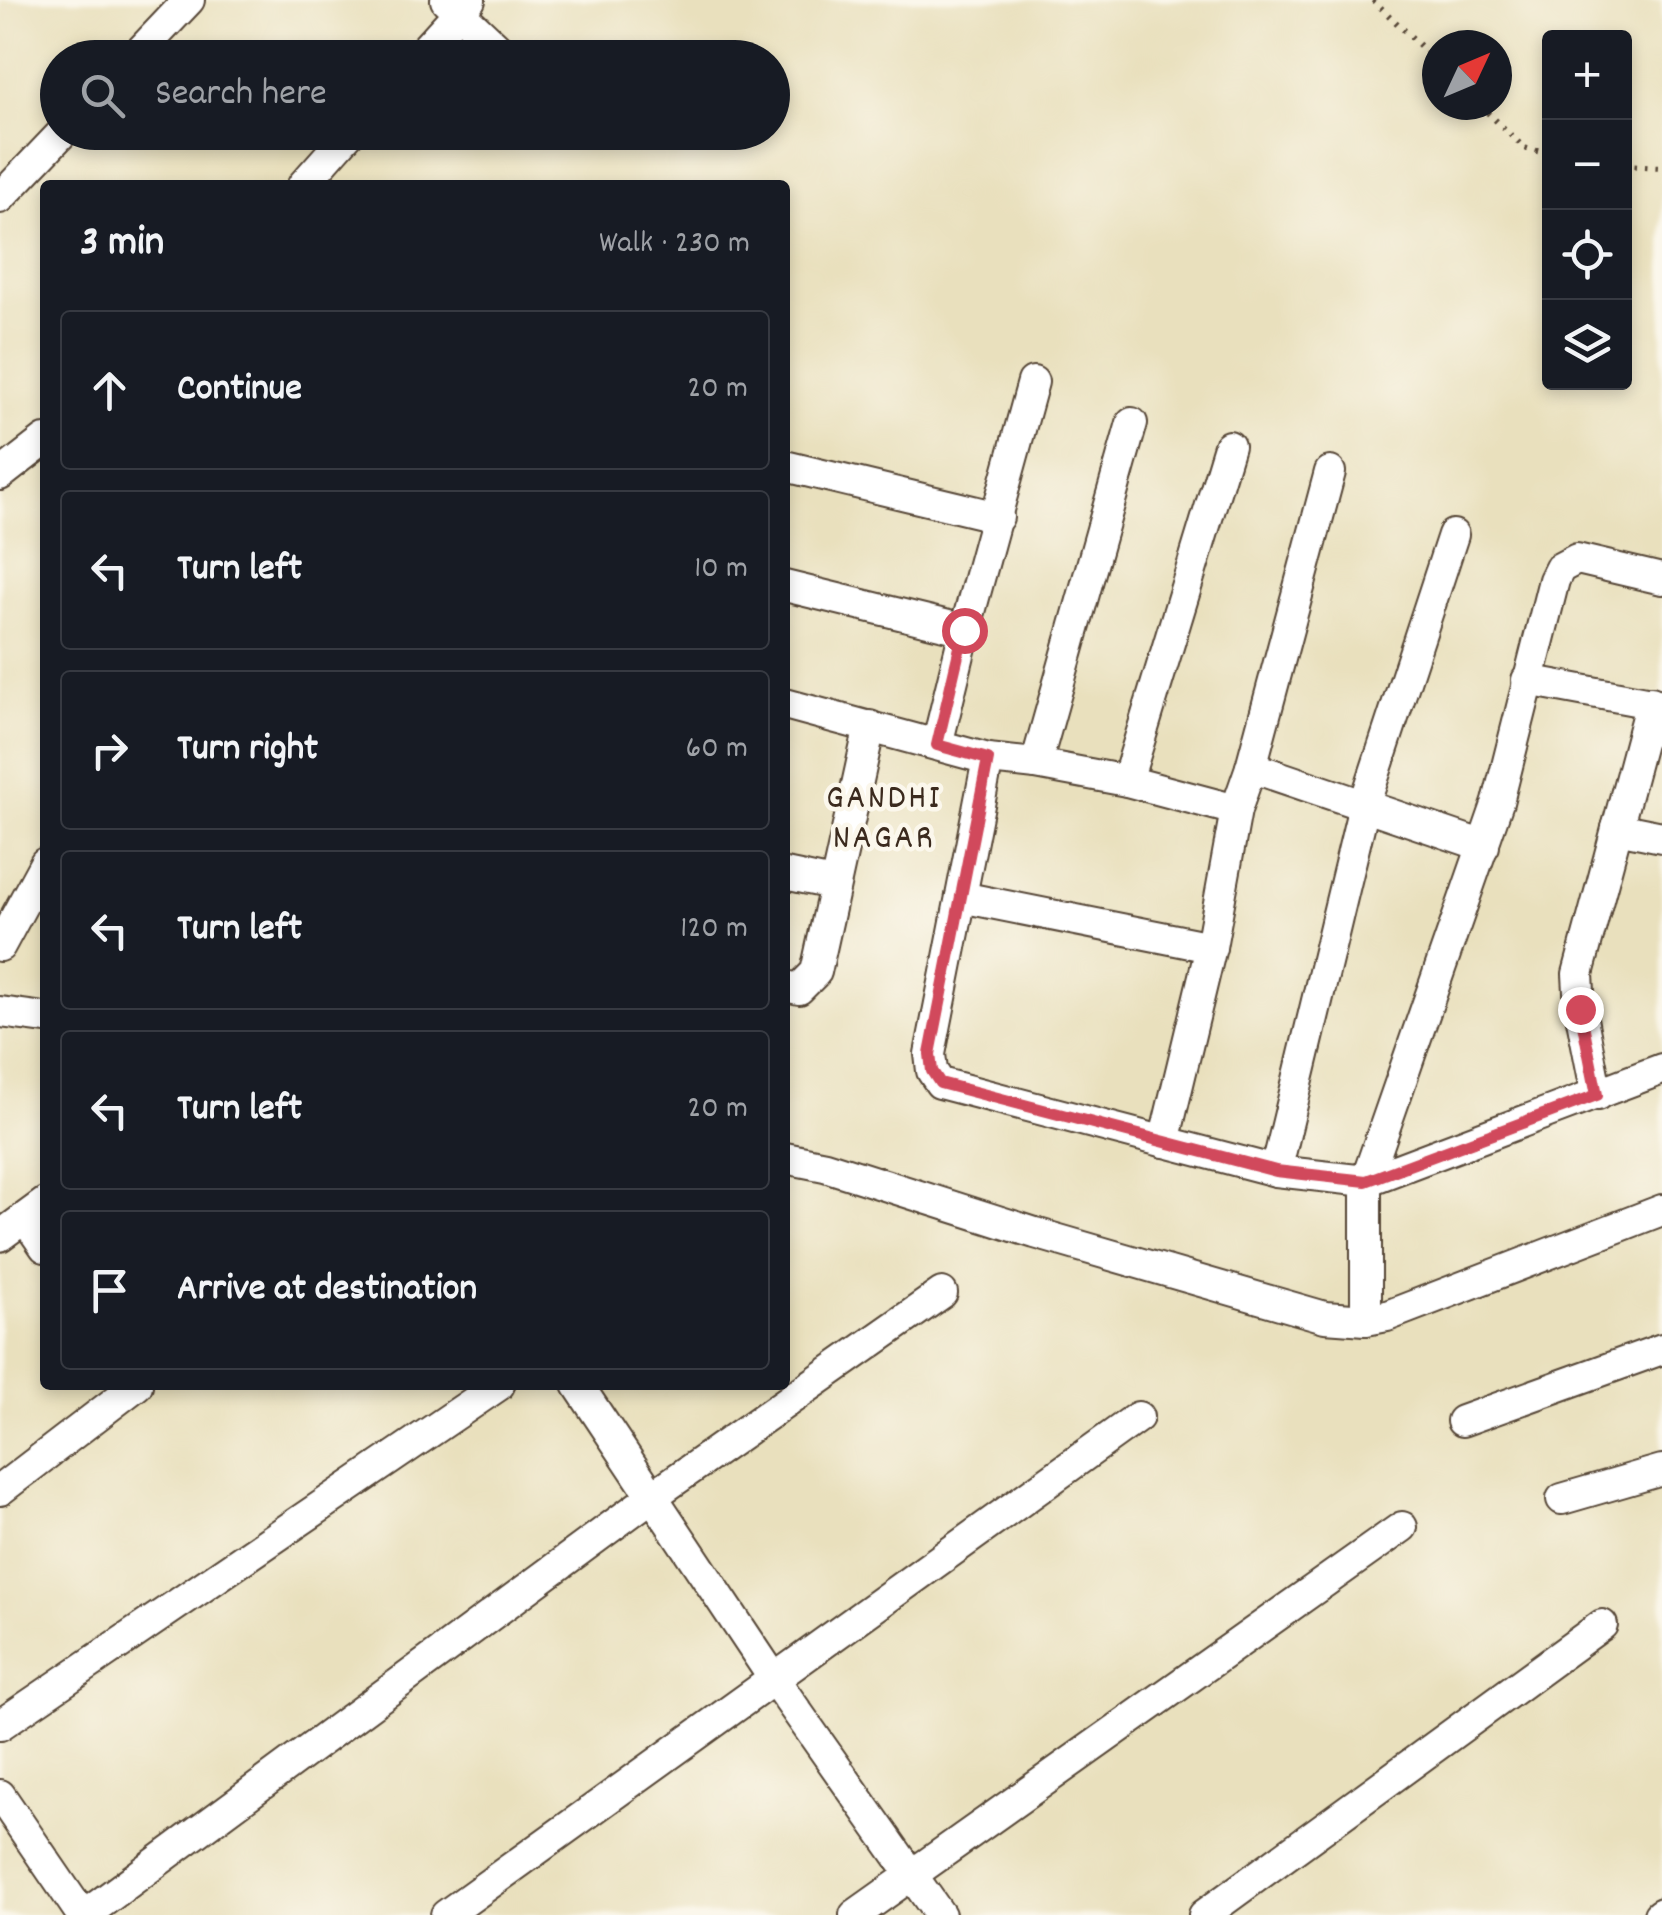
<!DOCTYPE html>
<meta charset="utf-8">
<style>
body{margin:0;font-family:Dekko,sans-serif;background:#20242c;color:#f1f3f6}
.controls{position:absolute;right:30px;top:30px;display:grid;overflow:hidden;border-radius:10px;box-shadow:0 5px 15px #0003}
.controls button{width:90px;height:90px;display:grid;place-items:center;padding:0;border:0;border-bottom:2px solid #363941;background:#171b24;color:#f1f3f6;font:50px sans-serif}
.compass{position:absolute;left:1422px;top:30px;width:90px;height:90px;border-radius:50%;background:#171b24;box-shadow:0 5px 15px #0003;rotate:46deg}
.stop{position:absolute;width:30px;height:30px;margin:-22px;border:8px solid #d1495b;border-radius:50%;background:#fff}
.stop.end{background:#d1495b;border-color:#fff;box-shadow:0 2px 10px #0008}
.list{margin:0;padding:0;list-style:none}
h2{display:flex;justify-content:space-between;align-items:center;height:130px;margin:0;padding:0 40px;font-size:42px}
h2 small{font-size:32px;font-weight:400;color:#9ea1a6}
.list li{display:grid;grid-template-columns:65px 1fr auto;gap:30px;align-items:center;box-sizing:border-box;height:160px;margin:0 20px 20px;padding:0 20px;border:2px solid #363941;border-radius:10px}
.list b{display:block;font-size:38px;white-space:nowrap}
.list em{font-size:32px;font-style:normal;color:#9ea1a6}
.icon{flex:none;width:55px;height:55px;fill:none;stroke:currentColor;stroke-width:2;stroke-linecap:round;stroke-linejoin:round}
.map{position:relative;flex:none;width:1662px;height:1915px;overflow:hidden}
.search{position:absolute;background:#171b24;box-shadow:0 5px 15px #0003;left:40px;top:40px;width:750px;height:110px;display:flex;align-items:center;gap:25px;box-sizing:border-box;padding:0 35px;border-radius:55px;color:#9ea1a6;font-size:38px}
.panel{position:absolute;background:#171b24;box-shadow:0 5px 15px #0003;left:40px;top:180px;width:750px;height:1210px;border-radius:10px}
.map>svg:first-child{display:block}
</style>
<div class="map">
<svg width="1662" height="1915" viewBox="0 0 1662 1915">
<rect width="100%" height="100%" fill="#fbf7ec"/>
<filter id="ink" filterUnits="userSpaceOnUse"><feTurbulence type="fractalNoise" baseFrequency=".01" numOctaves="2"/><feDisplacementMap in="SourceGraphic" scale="20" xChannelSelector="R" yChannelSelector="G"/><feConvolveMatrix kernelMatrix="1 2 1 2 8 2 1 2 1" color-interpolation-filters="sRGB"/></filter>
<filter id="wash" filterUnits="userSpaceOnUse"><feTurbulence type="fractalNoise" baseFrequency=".0048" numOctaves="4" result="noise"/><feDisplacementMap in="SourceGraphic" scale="40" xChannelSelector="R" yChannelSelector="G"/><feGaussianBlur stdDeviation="2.25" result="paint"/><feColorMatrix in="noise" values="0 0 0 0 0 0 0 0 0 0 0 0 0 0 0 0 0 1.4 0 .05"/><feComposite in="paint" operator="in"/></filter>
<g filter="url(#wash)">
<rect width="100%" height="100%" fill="#e9e0bd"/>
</g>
<g filter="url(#ink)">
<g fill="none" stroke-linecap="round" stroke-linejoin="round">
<defs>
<g id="street">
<path d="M 446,0 L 508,58"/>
<path d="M 134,58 L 189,0"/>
<path d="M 417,58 L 470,0"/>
<path d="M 303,185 L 350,132"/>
<path d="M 0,198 L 63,132"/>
<path d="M 785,466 L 998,517"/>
<path d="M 0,475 L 45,440"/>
<path d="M 785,586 L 965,630"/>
<path d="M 1527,680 L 1662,705"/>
<path d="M 785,704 L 988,759 L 1036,764 L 1127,781 L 1236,810"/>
<path d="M 937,745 L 965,630 L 1033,382"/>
<path d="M 988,759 L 930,1054 L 932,1071 L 940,1083 L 1276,1171 L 1366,1181 L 1662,1069"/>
<path d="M 1036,764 L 1132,423"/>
<path d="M 1251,767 L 1484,846"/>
<path d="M 1127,781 L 1229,446"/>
<path d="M 1617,828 L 1662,837"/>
<path d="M 785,874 L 833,884"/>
<path d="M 961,897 L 1211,947"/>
<path d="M 0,946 L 45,863"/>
<path d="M 785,986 L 799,989 L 816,972 L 870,726"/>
<path d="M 0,1012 L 45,1018"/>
<path d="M 1597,1095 L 1580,1009 L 1578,974 L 1651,702"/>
<path d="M 1164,1142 L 1211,947 L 1236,810 L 1251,767 L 1330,472"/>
<path d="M 785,1158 L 825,1166 L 1035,1233 L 1325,1317 L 1366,1320 L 1387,1316 L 1662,1210"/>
<path d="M 1276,1171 L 1364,806 L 1453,535"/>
<path d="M 25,1218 L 45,1247"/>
<path d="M 0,1236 L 45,1203"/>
<path d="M 1366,1320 L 1366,1181 L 1498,802 L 1554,580 L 1560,568 L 1577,559 L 1662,579"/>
<path d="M 578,1385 L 774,1679 L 940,1915"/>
<path d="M 1462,1421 L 1662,1349"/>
<path d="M 0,1490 L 137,1385"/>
<path d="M 1562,1499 L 1662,1470"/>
<path d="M 0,1725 L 499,1385"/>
<path d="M 0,1795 L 82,1915"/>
<path d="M 85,1915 L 654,1495 L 942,1293"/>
<path d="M 446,1915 L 1138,1417"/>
<path d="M 855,1915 L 1402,1527"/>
<path d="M 1204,1915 L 1602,1625"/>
<path d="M 1659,1915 L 1662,1913"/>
</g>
</defs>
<use href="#street" stroke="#554536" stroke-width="34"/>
<g stroke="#554536" stroke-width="6" stroke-dasharray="2.5 8" stroke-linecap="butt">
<path d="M 1373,0 L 1437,62"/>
<path d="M 1480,105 L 1524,148 L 1550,154"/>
<path d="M 1624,165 L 1662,167"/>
</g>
<use href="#street" stroke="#fff" stroke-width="30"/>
</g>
</g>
<g fill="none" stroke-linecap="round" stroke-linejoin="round" filter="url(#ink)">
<path stroke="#d1495b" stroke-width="12" d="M 964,630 L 937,745 L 988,759 L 930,1054 L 932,1071 L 940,1083 L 1276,1171 L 1366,1181 L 1597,1095 L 1580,1009"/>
</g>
<g text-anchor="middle" stroke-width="9" stroke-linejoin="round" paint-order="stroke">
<g font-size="35" letter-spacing="2.5" fill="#3b2a1e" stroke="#fbf7ec">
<text x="884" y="807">GANDHI<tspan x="884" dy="40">NAGAR</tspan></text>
</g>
</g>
</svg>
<div class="controls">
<button>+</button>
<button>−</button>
<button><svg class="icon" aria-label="locate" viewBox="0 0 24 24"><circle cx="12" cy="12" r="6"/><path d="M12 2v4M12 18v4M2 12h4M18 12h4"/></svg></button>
<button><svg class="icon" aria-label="layers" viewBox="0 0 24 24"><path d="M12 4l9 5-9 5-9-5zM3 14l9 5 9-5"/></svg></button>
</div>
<svg class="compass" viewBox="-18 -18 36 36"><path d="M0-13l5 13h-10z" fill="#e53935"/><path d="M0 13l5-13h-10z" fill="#9ea1a6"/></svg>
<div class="stop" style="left:964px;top:630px"></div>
<div class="stop end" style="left:1580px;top:1009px"></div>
<div class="search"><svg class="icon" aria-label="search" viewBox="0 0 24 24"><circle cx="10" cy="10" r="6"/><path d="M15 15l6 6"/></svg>Search here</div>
<section class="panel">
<h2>3 min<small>Walk · 230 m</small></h2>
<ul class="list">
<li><svg class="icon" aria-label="ahead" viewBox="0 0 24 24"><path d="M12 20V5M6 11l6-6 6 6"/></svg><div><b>Continue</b></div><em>20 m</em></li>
<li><svg class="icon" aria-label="left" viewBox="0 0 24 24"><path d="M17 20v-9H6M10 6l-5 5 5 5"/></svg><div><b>Turn left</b></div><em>10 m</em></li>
<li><svg class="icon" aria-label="right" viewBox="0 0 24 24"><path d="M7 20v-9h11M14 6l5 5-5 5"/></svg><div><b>Turn right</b></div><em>60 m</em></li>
<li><svg class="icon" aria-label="left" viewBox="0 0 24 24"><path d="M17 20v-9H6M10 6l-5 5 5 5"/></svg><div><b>Turn left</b></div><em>120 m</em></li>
<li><svg class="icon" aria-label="left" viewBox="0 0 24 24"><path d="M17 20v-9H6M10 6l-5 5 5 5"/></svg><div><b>Turn left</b></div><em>20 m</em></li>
<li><svg class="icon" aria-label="arrive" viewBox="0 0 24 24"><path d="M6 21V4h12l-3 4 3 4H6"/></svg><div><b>Arrive at destination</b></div></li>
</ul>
</section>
</div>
